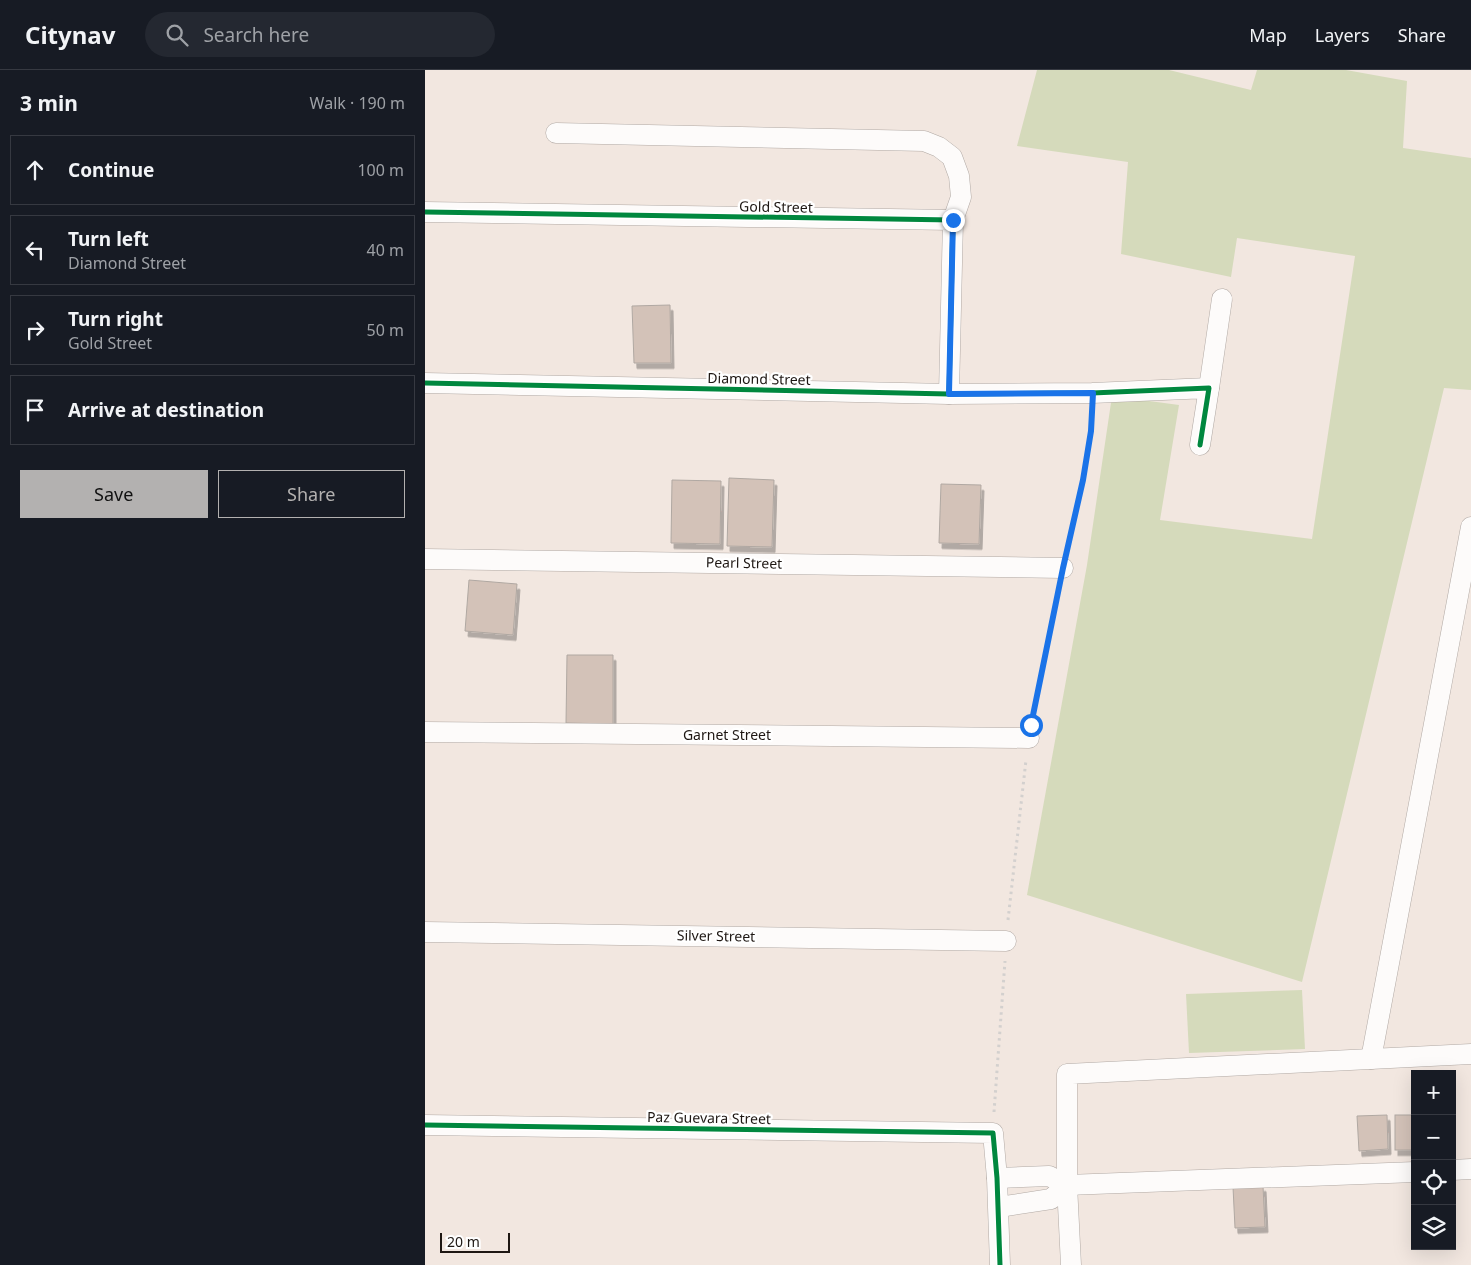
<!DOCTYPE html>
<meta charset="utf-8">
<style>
body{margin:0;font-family:"Noto Sans",sans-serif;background:#242831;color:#f1f3f6}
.controls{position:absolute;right:15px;bottom:15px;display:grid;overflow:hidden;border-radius:0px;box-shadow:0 5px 20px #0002}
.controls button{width:45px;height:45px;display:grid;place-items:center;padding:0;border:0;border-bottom:1px solid #363941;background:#171b24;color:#f1f3f6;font:25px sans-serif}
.scale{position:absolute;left:15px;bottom:12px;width:70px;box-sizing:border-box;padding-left:5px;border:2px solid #1e1713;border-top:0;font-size:14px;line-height:18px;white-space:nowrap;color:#1e1713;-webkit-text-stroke:4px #fff;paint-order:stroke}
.stop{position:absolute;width:15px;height:15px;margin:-11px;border:4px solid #1a73e8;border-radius:50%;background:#fff}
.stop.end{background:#1a73e8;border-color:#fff;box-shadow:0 1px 5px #0008}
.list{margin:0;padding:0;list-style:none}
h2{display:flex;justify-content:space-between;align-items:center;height:65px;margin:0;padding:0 20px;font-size:21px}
h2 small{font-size:16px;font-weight:400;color:#9ea1a6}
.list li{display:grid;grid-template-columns:32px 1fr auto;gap:15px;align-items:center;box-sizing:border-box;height:70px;margin:0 10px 10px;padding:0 10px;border:1px solid #363941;border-radius:0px}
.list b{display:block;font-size:19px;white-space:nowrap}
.list p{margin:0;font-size:16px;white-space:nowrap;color:#9ea1a6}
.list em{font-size:16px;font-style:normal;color:#9ea1a6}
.actions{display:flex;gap:10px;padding:15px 20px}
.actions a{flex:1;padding:11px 0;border:1px solid #b3b1b0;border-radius:0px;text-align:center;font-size:18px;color:#b3b1b0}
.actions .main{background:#b3b1b0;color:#111}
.icon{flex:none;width:28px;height:28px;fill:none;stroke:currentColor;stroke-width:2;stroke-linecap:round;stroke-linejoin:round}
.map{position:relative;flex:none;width:1046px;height:1195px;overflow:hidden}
header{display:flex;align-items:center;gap:30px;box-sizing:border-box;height:70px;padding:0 25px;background:#171b24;border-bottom:1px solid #363941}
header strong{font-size:24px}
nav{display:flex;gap:28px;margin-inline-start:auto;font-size:18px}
.search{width:350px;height:45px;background:#242831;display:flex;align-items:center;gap:12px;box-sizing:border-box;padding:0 18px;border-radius:28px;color:#9ea1a6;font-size:19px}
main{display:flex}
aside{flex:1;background:#171b24}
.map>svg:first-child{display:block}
</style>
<header>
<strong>Citynav</strong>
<div class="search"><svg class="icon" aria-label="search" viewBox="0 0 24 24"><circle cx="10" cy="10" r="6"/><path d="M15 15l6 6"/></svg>Search here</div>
<nav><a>Map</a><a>Layers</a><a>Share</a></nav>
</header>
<main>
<aside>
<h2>3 min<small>Walk · 190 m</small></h2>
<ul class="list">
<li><svg class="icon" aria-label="ahead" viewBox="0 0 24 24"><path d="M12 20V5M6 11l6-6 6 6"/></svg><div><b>Continue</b></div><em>100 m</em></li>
<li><svg class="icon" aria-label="left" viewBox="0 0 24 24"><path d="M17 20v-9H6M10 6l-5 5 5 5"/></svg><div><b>Turn left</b><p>Diamond Street</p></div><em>40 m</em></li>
<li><svg class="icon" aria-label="right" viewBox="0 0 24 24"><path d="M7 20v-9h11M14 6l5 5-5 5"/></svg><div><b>Turn right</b><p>Gold Street</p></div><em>50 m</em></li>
<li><svg class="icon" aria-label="arrive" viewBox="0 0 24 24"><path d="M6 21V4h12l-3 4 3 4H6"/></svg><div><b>Arrive at destination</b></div></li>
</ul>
<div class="actions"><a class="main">Save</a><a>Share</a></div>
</aside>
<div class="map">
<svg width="1046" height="1195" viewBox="0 0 1046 1195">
<defs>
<filter id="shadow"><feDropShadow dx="3" dy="5.5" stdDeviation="0" flood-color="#0004"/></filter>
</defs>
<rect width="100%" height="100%" fill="#f2e7e0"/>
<g fill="#d5dabb">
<path d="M 612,0 L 744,0 L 826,20 L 832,0 L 921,0 L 982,11 L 978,78 L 1046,88 L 1046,320 L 1019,318 L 877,912 L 602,825 L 662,495 L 687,326 L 754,335 L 735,450 L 887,469 L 930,186 L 812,168 L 806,207 L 696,184 L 703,92 L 592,76 Z"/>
<path d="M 877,920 L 880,979 L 764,983 L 761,924 Z"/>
</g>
<g fill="#d3c2b8" stroke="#b0a8a2" filter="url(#shadow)">
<path d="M 245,235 L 246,293 L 209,293 L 207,236 Z"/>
<path d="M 304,408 L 349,410 L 347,477 L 302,476 Z"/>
<path d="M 247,410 L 296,411 L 295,474 L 246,473 Z"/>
<path d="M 516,414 L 556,415 L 554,474 L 514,473 Z"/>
<path d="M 44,510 L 92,514 L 88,565 L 40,561 Z"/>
<path d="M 142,585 L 188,585 L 188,654 L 141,653 Z"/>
<path d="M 962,1045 L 963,1079 L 934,1081 L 932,1046 Z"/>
<rect x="970" y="1045" width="20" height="35"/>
<path d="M 838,1116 L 840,1157 L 810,1158 L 808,1117 Z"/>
</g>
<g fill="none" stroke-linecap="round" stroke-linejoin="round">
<defs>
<g id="minor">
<path d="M 131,63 L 499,71 L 514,77 L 527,87 L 534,106 L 536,127 L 528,150"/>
<path d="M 0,142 L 528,150 L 524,324"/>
<path d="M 0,313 L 524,324 L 667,323 L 784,318 L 775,375"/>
<path d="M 784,318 L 797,229"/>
<path d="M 0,489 L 638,498"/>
<path d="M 0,662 L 604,668"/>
<path d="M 0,862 L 581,871"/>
<path d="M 946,989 L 1046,457"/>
<path d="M 0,1055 L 568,1063 L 572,1108 L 575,1195"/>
<path d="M 1027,1100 L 1046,1099"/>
<path d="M 572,1108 L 624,1106 L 642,1115 L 990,1102"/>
<path d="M 574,1137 L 626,1129 L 642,1115"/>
<path d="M 646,1195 L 642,1115 L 642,1004 L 1046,984"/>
</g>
</defs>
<use href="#minor" stroke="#b1a9a4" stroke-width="21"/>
<g stroke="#d3d0ce" stroke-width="3" stroke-dasharray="2.5 4" stroke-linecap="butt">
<path d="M 642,478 C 652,434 665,389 667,344"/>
<path d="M 608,647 L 633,518"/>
<path d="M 583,850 L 601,690"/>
<path d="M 569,1042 L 580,891"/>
</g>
<use href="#minor" stroke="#fdfbfa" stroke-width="20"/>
<defs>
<g id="cycleway">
<path d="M 0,142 L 528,150 L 524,324"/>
<path d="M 0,313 L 524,324 L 667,323 L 784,318 L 775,375"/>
<path d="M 0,1055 L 568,1063 L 572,1108 L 575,1195"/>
</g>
</defs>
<use href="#cycleway" stroke="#fff" stroke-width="8"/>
<use href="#cycleway" stroke="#00873e" stroke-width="5"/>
</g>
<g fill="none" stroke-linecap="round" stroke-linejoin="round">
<path stroke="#1a73e8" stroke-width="6" d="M 528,150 L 524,324 L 668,323 L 666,361 L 658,410 L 638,498 L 606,655"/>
</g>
<g text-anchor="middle" stroke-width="4.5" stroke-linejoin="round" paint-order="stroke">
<g font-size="14" fill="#1e1713" stroke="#fff">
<text transform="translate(351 137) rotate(1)" y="5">Gold Street</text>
<text transform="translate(334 309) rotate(1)" y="5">Diamond Street</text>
<text transform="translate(319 493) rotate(1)" y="5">Pearl Street</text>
<text x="302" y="670">Garnet Street</text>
<text transform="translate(291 866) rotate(1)" y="5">Silver Street</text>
<text transform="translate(284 1048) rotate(1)" y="5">Paz Guevara Street</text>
</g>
</g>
</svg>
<div class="controls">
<button>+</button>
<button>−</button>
<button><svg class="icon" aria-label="locate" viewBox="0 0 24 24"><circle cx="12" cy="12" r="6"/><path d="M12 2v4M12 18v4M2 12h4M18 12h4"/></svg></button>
<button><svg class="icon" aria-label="layers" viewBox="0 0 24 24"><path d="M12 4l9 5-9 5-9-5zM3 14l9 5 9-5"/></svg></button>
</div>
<div class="scale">20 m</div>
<div class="stop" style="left:606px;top:655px"></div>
<div class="stop end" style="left:528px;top:150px"></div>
</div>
</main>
